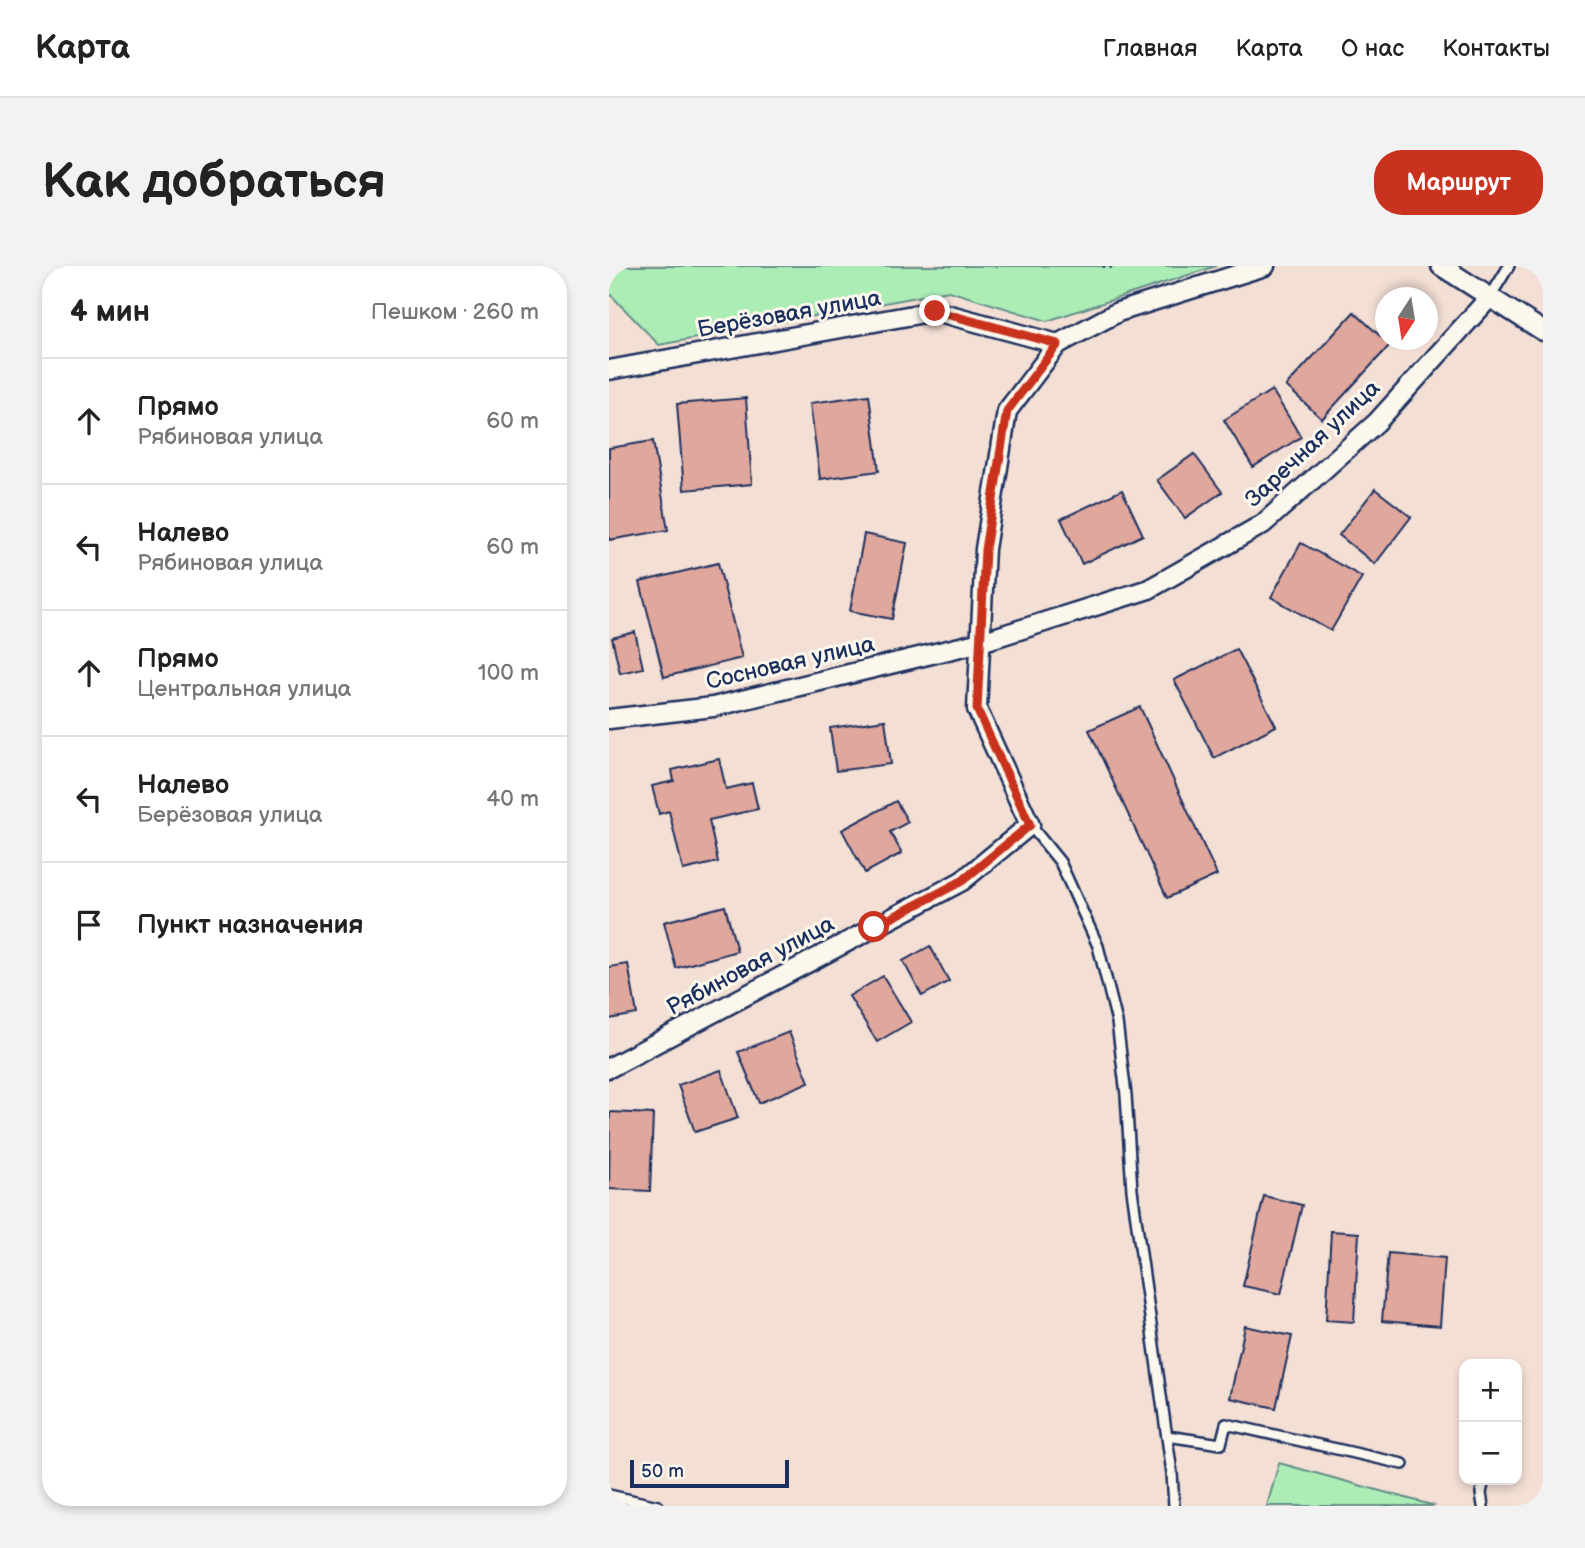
<!DOCTYPE html>
<html lang="ru">
<meta charset="utf-8">
<style>
body{margin:0;font-family:"Balsamiq Sans",sans-serif;background:#f2f2f2;color:#222}
.controls{position:absolute;right:21px;bottom:21px;display:grid;overflow:hidden;border-radius:14px;box-shadow:0 4px 10px #0003}
.controls button{width:63px;height:63px;display:grid;place-items:center;padding:0;border:0;border-bottom:2px solid #e0e0e0;background:#fff;color:#222;font:35px sans-serif}
.compass{position:absolute;left:766px;top:21px;width:63px;height:63px;border-radius:50%;background:#fff;box-shadow:0 4px 10px #0003;rotate:192deg}
.scale{position:absolute;left:21px;bottom:18px;width:159px;box-sizing:border-box;padding-left:7px;border:4px solid #1b2f5e;border-top:0;font-size:19px;line-height:24px;white-space:nowrap;color:#1b2f5e;-webkit-text-stroke:5px #fbf7ec;paint-order:stroke}
.stop{position:absolute;width:21px;height:21px;margin:-16px;border:5px solid #c8321e;border-radius:50%;background:#fff}
.stop.end{background:#c8321e;border-color:#fff;box-shadow:0 2px 7px #0008}
.list{margin:0;padding:0;list-style:none}
h2{display:flex;justify-content:space-between;align-items:center;height:91px;margin:0;padding:0 28px;font-size:30px}
h2 small{font-size:23px;font-weight:400;color:#767676}
.list li{display:grid;grid-template-columns:46px 1fr auto;gap:21px;align-items:center;box-sizing:border-box;height:126px;padding:0 28px;border-top:2px solid #e0e0e0}
.list b{display:block;font-size:26px;white-space:nowrap}
.list p{margin:0;font-size:23px;white-space:nowrap;color:#767676}
.list em{font-size:23px;font-style:normal;color:#767676}
.icon{flex:none;width:38px;height:38px;fill:none;stroke:currentColor;stroke-width:2;stroke-linecap:round;stroke-linejoin:round}
.map{position:relative;flex:none;width:934px;height:1240px;overflow:hidden;border-radius:28px}
header{display:flex;align-items:center;gap:42px;box-sizing:border-box;height:98px;padding:0 35px;background:#fff;border-bottom:2px solid #e0e0e0}
header strong{font-size:33px}
nav{display:flex;gap:38px;margin-inline-start:auto;font-size:24px}
.intro{display:flex;align-items:center;justify-content:space-between;box-sizing:border-box;height:168px;padding:0 42px}
h1{margin:0;font-size:49px}
.button{padding:18px 32px;border-radius:28px;background:#c8321e;color:#fff;font-size:24px;font-weight:700}
main{display:flex;gap:42px;padding:0 42px}
aside{flex:1;background:#fff;border-radius:28px;box-shadow:0 4px 10px #0003}
.map>svg:first-child{display:block}
</style>
<header>
<strong>Карта</strong>
<nav><a>Главная</a><a>Карта</a><a>О нас</a><a>Контакты</a></nav>
</header>
<div class="intro"><h1>Как добраться</h1><a class="button">Маршрут</a></div>
<main>
<aside>
<h2>4 мин<small>Пешком · 260 m</small></h2>
<ul class="list">
<li><svg class="icon" aria-label="ahead" viewBox="0 0 24 24"><path d="M12 20V5M6 11l6-6 6 6"/></svg><div><b>Прямо</b><p>Рябиновая улица</p></div><em>60 m</em></li>
<li><svg class="icon" aria-label="left" viewBox="0 0 24 24"><path d="M17 20v-9H6M10 6l-5 5 5 5"/></svg><div><b>Налево</b><p>Рябиновая улица</p></div><em>60 m</em></li>
<li><svg class="icon" aria-label="ahead" viewBox="0 0 24 24"><path d="M12 20V5M6 11l6-6 6 6"/></svg><div><b>Прямо</b><p>Центральная улица</p></div><em>100 m</em></li>
<li><svg class="icon" aria-label="left" viewBox="0 0 24 24"><path d="M17 20v-9H6M10 6l-5 5 5 5"/></svg><div><b>Налево</b><p>Берёзовая улица</p></div><em>40 m</em></li>
<li><svg class="icon" aria-label="arrive" viewBox="0 0 24 24"><path d="M6 21V4h12l-3 4 3 4H6"/></svg><div><b>Пункт назначения</b></div></li>
</ul>
</aside>
<div class="map">
<svg width="934" height="1240" viewBox="0 0 934 1240">
<rect width="100%" height="100%" fill="#f3dfd4"/>
<filter id="ink" filterUnits="userSpaceOnUse"><feTurbulence type="fractalNoise" baseFrequency=".0143" numOctaves="2"/><feDisplacementMap in="SourceGraphic" scale="14" xChannelSelector="R" yChannelSelector="G"/><feConvolveMatrix kernelMatrix="1 2 1 2 8 2 1 2 1" color-interpolation-filters="sRGB"/></filter>
<g filter="url(#ink)">
<g fill="#acedb6" stroke="#648e8a" stroke-width="2">
<path d="M 0,0 L 607,0 L 438,55 L 340,25 L 50,79 L 0,27 Z"/>
<path d="M 670,1197 L 826,1240 L 658,1240 Z"/>
</g>
<g fill="#e0a79d" stroke="#1b2f5e" stroke-width="2">
<path d="M 745,46 L 781,79 L 713,153 L 677,120 Z"/>
<path d="M 663,124 L 692,171 L 644,201 L 615,154 Z"/>
<path d="M 260,129 L 270,205 L 211,213 L 201,137 Z"/>
<path d="M 137,132 L 143,218 L 75,224 L 68,138 Z"/>
<path d="M 44,175 L 59,264 L 0,274 L 0,182 Z"/>
<path d="M 585,188 L 613,226 L 576,252 L 548,214 Z"/>
<path d="M 766,223 L 802,251 L 766,298 L 730,269 Z"/>
<path d="M 513,224 L 534,269 L 473,298 L 452,253 Z"/>
<path d="M 255,268 L 298,277 L 283,353 L 241,345 Z"/>
<path d="M 692,277 L 753,311 L 722,365 L 662,331 Z"/>
<path d="M 109,297 L 133,392 L 55,411 L 31,316 Z"/>
<path d="M 26,366 L 34,402 L 11,407 L 3,372 Z"/>
<path d="M 627,383 L 667,460 L 605,492 L 565,414 Z"/>
<path d="M 531,441 L 608,609 L 558,632 L 480,464 Z"/>
<path d="M 276,454 L 282,498 L 227,505 L 221,462 Z"/>
<path d="M 110,493 L 117,523 L 143,517 L 149,543 L 100,554 L 109,596 L 74,604 L 60,545 L 50,548 L 43,520 L 65,515 L 63,504 Z"/>
<path d="M 287,535 L 299,556 L 281,566 L 293,587 L 256,607 L 233,564 Z"/>
<path d="M 116,640 L 128,685 L 67,702 L 55,656 Z"/>
<path d="M 321,680 L 340,715 L 313,730 L 294,695 Z"/>
<path d="M 19,698 L 28,748 L 0,753 L 0,701 Z"/>
<path d="M 274,710 L 302,756 L 268,776 L 240,730 Z"/>
<path d="M 180,766 L 200,816 L 150,837 L 129,786 Z"/>
<path d="M 112,804 L 129,852 L 86,866 L 69,819 Z"/>
<path d="M 1,846 L 44,848 L 41,925 L 0,923 Z"/>
<path d="M 655,930 L 693,939 L 672,1028 L 634,1020 Z"/>
<path d="M 722,965 L 750,967 L 745,1056 L 717,1054 Z"/>
<path d="M 779,987 L 836,992 L 831,1060 L 773,1055 Z"/>
<path d="M 636,1060 L 683,1070 L 667,1142 L 621,1132 Z"/>
</g>
<g fill="none" stroke-linecap="round" stroke-linejoin="round">
<defs>
<g id="lane">
<path d="M 881,31 L 900,0"/>
<path d="M 421,559 L 451,596 L 489,680 L 508,756 L 517,829 L 523,924 L 563,1207 L 565,1240"/>
<path d="M 558,1170 L 612,1178 L 617,1158 L 794,1198"/>
<path d="M 0,1229 L 49,1240"/>
<path d="M 874,1240 L 872,1227 L 875,1214"/>
</g>
<g id="street">
<path d="M 832,0 L 934,65"/>
<path d="M 0,104 L 326,45 L 449,78"/>
<path d="M 0,453 L 104,441 L 372,376 L 540,323 L 654,258 L 768,156 L 881,31"/>
<path d="M 0,802 L 353,615 L 421,559 L 368,443 L 376,283 L 398,145 L 449,78 L 509,46 L 656,0"/>
</g>
</defs>
<use href="#lane" stroke="#1b2f5e" stroke-width="14"/>
<use href="#street" stroke="#1b2f5e" stroke-width="23"/>
<path stroke="#1b2f5e" stroke-width="3.5" stroke-dasharray="2 5" stroke-linecap="butt" d="M 494,0 L 500,2 L 504,0"/>
<use href="#lane" stroke="#fbf7ec" stroke-width="9"/>
<use href="#street" stroke="#fbf7ec" stroke-width="18"/>
</g>
</g>
<g fill="none" stroke-linecap="round" stroke-linejoin="round" filter="url(#ink)">
<path stroke="#c8321e" stroke-width="9" d="M 265,661 L 353,615 L 421,559 L 368,443 L 376,284 L 398,145 L 449,78 L 326,45"/>
</g>
<g text-anchor="middle" stroke-width="6" stroke-linejoin="round" paint-order="stroke">
<g font-size="23" fill="#1b2f5e" stroke="#fbf7ec">
<text transform="translate(180 47) rotate(-10)" y="8">Берёзовая улица</text>
<text transform="translate(703 177) rotate(-43)" y="8">Заречная улица</text>
<text transform="translate(181 396) rotate(-13)" y="8">Сосновая улица</text>
<text transform="translate(141 699) rotate(-28)" y="8">Рябиновая улица</text>
</g>
</g>
</svg>
<div class="controls">
<button>+</button>
<button>−</button>
</div>
<svg class="compass" viewBox="-18 -18 36 36"><path d="M0-13l5 13h-10z" fill="#e53935"/><path d="M0 13l5-13h-10z" fill="#767676"/></svg>
<div class="scale">50 m</div>
<div class="stop" style="left:265px;top:661px"></div>
<div class="stop end" style="left:326px;top:45px"></div>
</div>
</main>
